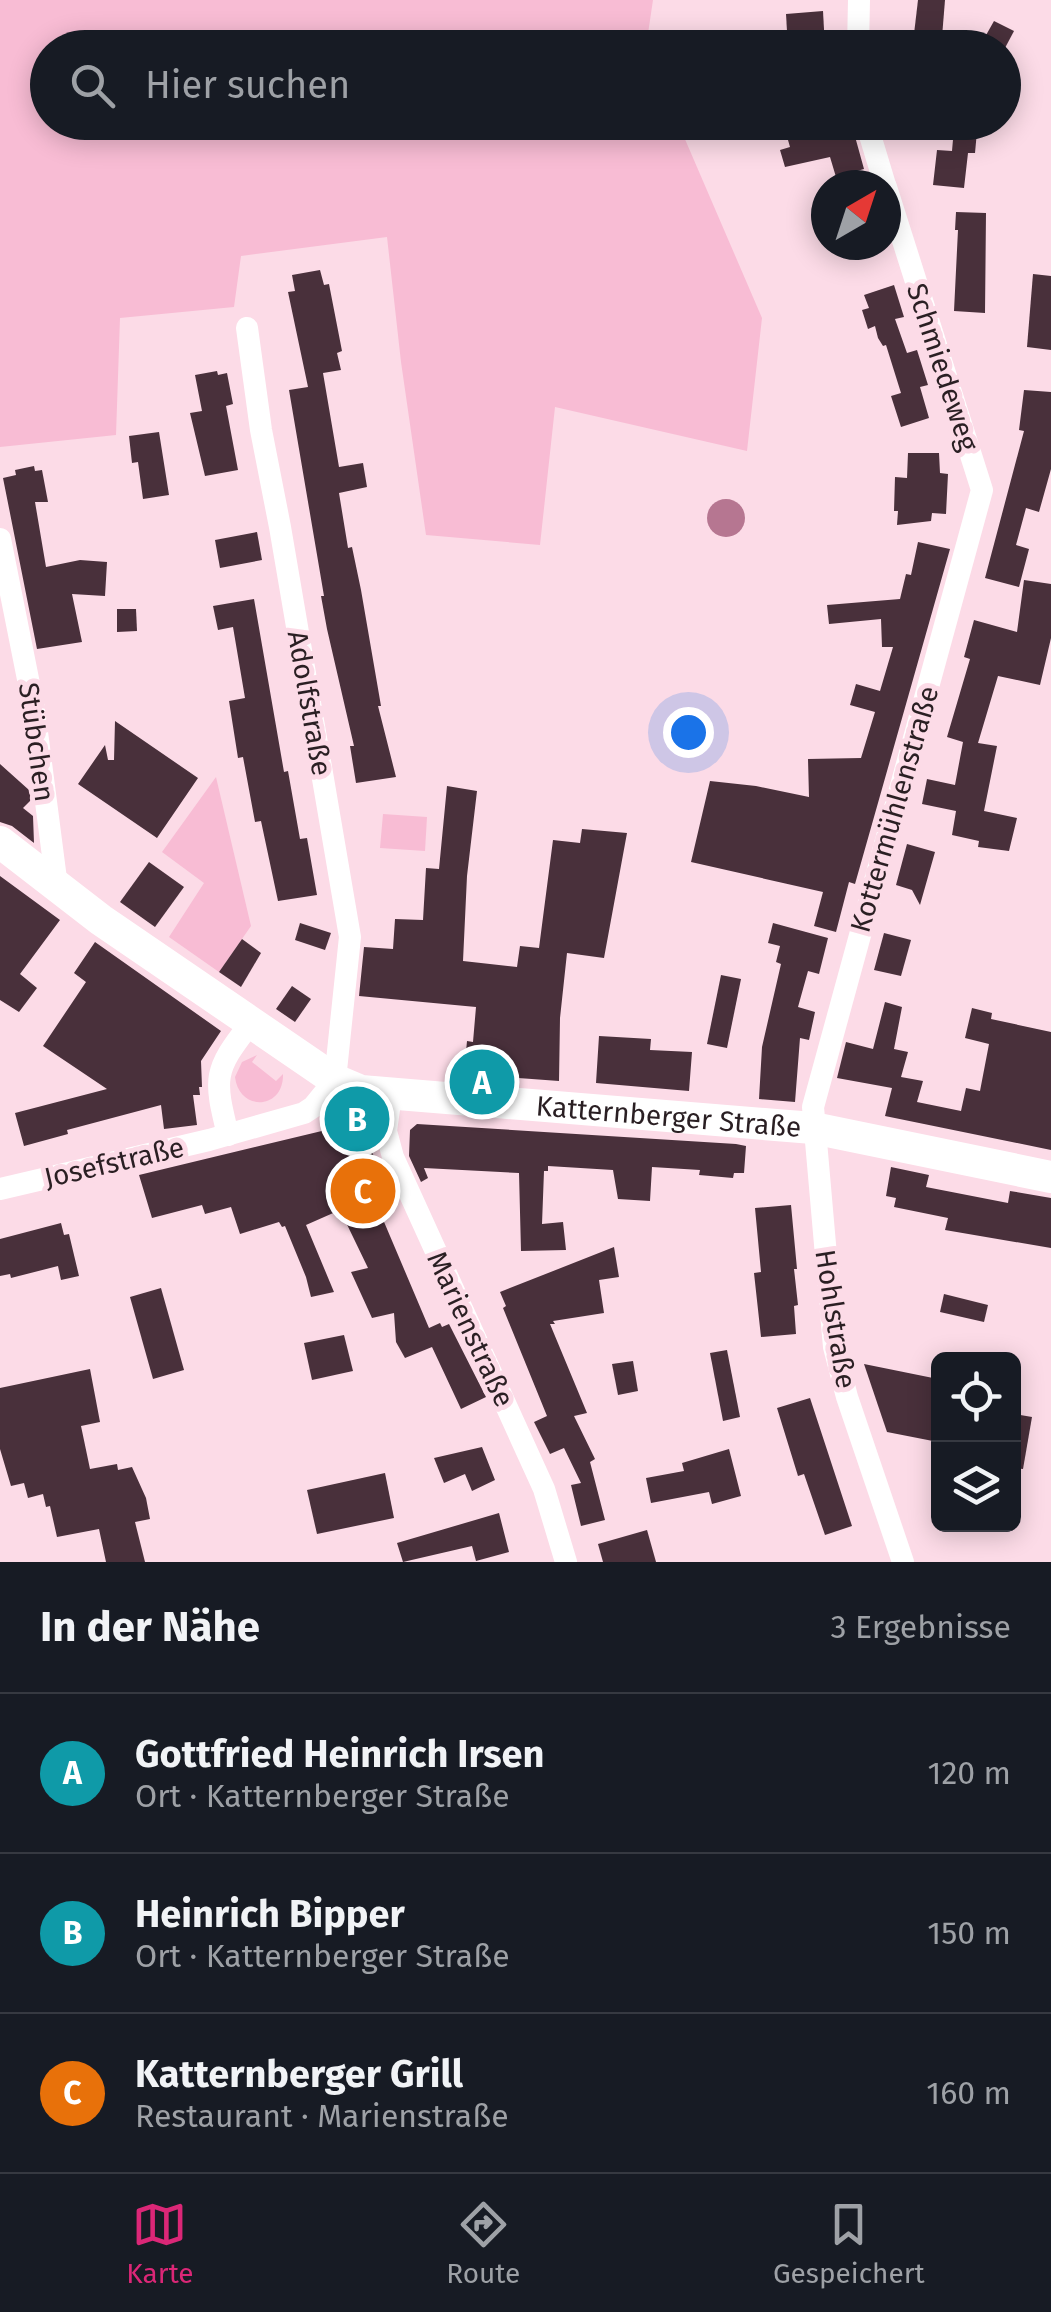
<!DOCTYPE html>
<html lang="de">
<meta charset="utf-8">
<style>
body{margin:0;font-family:"Fira Sans",sans-serif;background:#242831;color:#f1f3f6}
.controls{position:absolute;right:30px;bottom:30px;display:grid;overflow:hidden;border-radius:15px;box-shadow:0 5px 25px #0003}
.controls button{width:90px;height:90px;display:grid;place-items:center;padding:0;border:0;border-bottom:2px solid #363941;background:#171b24;color:#f1f3f6;font:50px sans-serif}
.compass{position:absolute;left:811px;top:170px;width:90px;height:90px;border-radius:50%;background:#171b24;box-shadow:0 5px 25px #0003;rotate:39deg}
.you{position:absolute;left:688px;top:732px;width:35px;height:35px;margin:-25px;border:8px solid #fff;border-radius:50%;background:#1a73e8;box-shadow:0 0 0 15px #1a73e833}
.badge{display:grid;place-items:center;width:65px;height:65px;border-radius:50%;background:#db2777;color:#fff;font-size:32px;font-weight:700}
.pin{position:absolute;translate:-50% -50%;border:5px solid #fff;box-shadow:0 2px 10px #0006}
.list{margin:0;padding:0;list-style:none}
h2{display:flex;justify-content:space-between;align-items:center;height:130px;margin:0;padding:0 40px;font-size:42px}
h2 small{font-size:32px;font-weight:400;color:#9ea1a6}
.list li{display:grid;grid-template-columns:65px 1fr auto;gap:30px;align-items:center;box-sizing:border-box;height:160px;padding:0 40px;border-top:2px solid #363941}
.list b{display:block;font-size:38px;white-space:nowrap}
.list p{margin:0;font-size:32px;white-space:nowrap;color:#9ea1a6}
.list em{font-size:32px;font-style:normal;color:#9ea1a6}
.icon{flex:none;width:55px;height:55px;fill:none;stroke:currentColor;stroke-width:2;stroke-linecap:round;stroke-linejoin:round}
.map{position:relative;flex:none;width:1051px;height:1562px;overflow:hidden}
.search{position:absolute;background:#171b24;box-shadow:0 5px 25px #0003;left:30px;right:30px;top:30px;height:110px;display:flex;align-items:center;gap:25px;box-sizing:border-box;padding:0 35px;border-radius:55px;color:#9ea1a6;font-size:38px}
.sheet{height:610px;background:#171b24}
nav{display:flex;justify-content:space-around;align-items:center;box-sizing:border-box;height:140px;border-top:2px solid #363941;background:#171b24;font-size:28px;color:#9ea1a6}
nav a{display:grid;justify-items:center;gap:5px}
nav .on{color:#db2777}
.map>svg:first-child{display:block}
</style>
<div class="map">
<svg width="1051" height="1562" viewBox="0 0 1051 1562">
<rect width="100%" height="100%" fill="#fcdbe7"/>
<g fill="#f8bcd4">
<path d="M 0,0 L 653,0 L 646,47 L 48,48 L 48,122 L 678,123 L 762,318 L 747,451 L 555,407 L 540,545 L 426,535 L 401,362 L 387,237 L 241,256 L 234,307 L 120,318 L 116,435 L 0,447 Z"/>
<path d="M 216,777 L 251,926 L 219,972 L 169,937 L 204,883 L 162,852 Z"/>
<path d="M 383,814 L 427,817 L 425,851 L 380,848 Z"/>
<path d="M 257,1055 L 252,1062 L 276,1081 L 283,1074 C 284,1110 239,1112 235,1077 L 242,1062 Z"/>
</g>
<circle fill="#b67691" cx="726" cy="518" r="19"/>
<g fill="#49303b">
<path d="M 918,0 L 945,0 L 942,37 L 914,34 Z"/>
<path d="M 823,11 L 825,48 L 788,48 L 786,14 Z"/>
<path d="M 994,21 L 1014,31 L 1005,48 L 985,37 Z"/>
<path d="M 839,122 L 851,122 L 864,169 L 836,177 L 830,157 L 785,167 L 780,150 L 790,147 L 786,133 Z"/>
<path d="M 954,128 L 977,131 L 975,153 L 968,153 L 964,188 L 933,185 L 937,150 L 952,151 Z"/>
<path d="M 956,212 L 986,213 L 985,313 L 954,311 L 958,230 L 955,230 Z"/>
<path d="M 320,270 L 324,285 L 329,284 L 342,351 L 337,353 L 341,370 L 323,373 L 339,467 L 363,463 L 367,487 L 339,493 L 348,548 L 352,547 L 361,590 L 381,706 L 378,706 L 396,777 L 356,783 L 350,746 L 354,746 L 327,629 L 321,596 L 324,596 L 289,390 L 308,387 L 288,292 L 295,291 L 292,275 Z"/>
<path d="M 1033,274 L 1051,276 L 1051,350 L 1027,347 Z"/>
<path d="M 894,285 L 904,317 L 895,319 L 907,353 L 917,350 L 928,385 L 920,387 L 929,418 L 901,427 L 891,396 L 901,393 L 886,345 L 883,346 L 878,338 L 875,326 L 868,329 L 862,310 L 869,308 L 864,295 Z"/>
<path d="M 217,371 L 218,375 L 227,373 L 233,404 L 226,406 L 238,470 L 205,476 L 190,413 L 202,411 L 195,375 Z"/>
<path d="M 1024,390 L 1051,392 L 1051,469 L 1039,512 L 1026,508 L 1016,545 L 1029,549 L 1019,587 L 985,578 L 1024,431 L 1019,430 Z"/>
<path d="M 159,432 L 169,495 L 143,499 L 138,462 L 132,463 L 129,436 Z"/>
<path d="M 908,453 L 939,453 L 940,473 L 948,474 L 946,514 L 932,513 L 931,521 L 897,525 L 898,511 L 894,511 L 895,477 L 907,478 Z"/>
<path d="M 34,466 L 35,471 L 42,470 L 48,502 L 35,502 L 46,567 L 80,560 L 107,562 L 105,596 L 72,594 L 82,642 L 37,649 L 3,478 L 16,475 L 15,470 Z"/>
<path d="M 257,532 L 262,560 L 220,568 L 215,540 Z"/>
<path d="M 918,542 L 950,549 L 855,884 L 849,882 L 836,932 L 814,926 L 823,892 L 691,862 L 710,781 L 756,786 L 809,797 L 808,759 L 861,758 L 875,712 L 850,705 L 856,684 L 880,691 L 893,647 L 882,647 L 881,619 L 829,624 L 827,605 L 900,599 L 906,574 L 911,575 Z"/>
<path d="M 1024,580 L 1051,584 L 1051,638 L 1040,685 L 998,676 L 978,743 L 997,746 L 984,811 L 1017,818 L 1009,851 L 978,847 L 979,841 L 952,835 L 956,811 L 922,804 L 927,779 L 955,785 L 963,742 L 947,737 L 970,659 L 964,657 L 974,620 L 1017,632 Z"/>
<path d="M 254,599 L 284,772 L 288,771 L 300,839 L 307,838 L 317,895 L 278,901 L 261,821 L 255,822 L 243,757 L 238,758 L 229,701 L 245,698 L 233,627 L 218,630 L 213,606 Z"/>
<path d="M 117,609 L 136,609 L 137,631 L 117,632 Z"/>
<path d="M 115,721 L 198,778 L 157,838 L 78,784 L 105,745 L 108,760 L 114,760 Z"/>
<path d="M 0,764 L 29,790 L 31,800 L 23,808 L 33,816 L 34,843 L 12,826 L 0,822 Z"/>
<path d="M 447,786 L 477,791 L 467,876 L 463,961 L 517,967 L 520,946 L 539,948 L 553,840 L 580,843 L 582,829 L 627,833 L 604,958 L 567,953 L 560,1018 L 559,1081 L 464,1074 L 467,1041 L 473,1042 L 476,1007 L 359,996 L 364,947 L 393,949 L 395,919 L 423,920 L 426,868 L 439,869 Z"/>
<path d="M 907,844 L 935,852 L 920,905 L 912,890 L 896,885 Z"/>
<path d="M 149,862 L 184,887 L 155,927 L 120,902 Z"/>
<path d="M 0,876 L 60,920 L 20,974 L 37,988 L 19,1012 L 0,1000 Z"/>
<path d="M 300,923 L 331,933 L 325,950 L 295,940 Z"/>
<path d="M 773,923 L 828,938 L 819,974 L 808,971 L 798,1007 L 815,1012 L 809,1040 L 800,1038 L 795,1102 L 759,1099 L 762,1047 L 781,964 L 776,962 L 780,946 L 768,943 Z"/>
<path d="M 884,933 L 911,940 L 901,976 L 874,970 Z"/>
<path d="M 242,939 L 261,953 L 241,987 L 219,972 Z"/>
<path d="M 95,942 L 221,1031 L 201,1061 L 202,1087 L 199,1087 L 200,1095 L 193,1095 L 197,1125 L 164,1129 L 161,1105 L 67,1130 L 68,1134 L 24,1146 L 15,1113 L 107,1089 L 43,1046 L 86,982 L 74,973 Z"/>
<path d="M 721,975 L 741,979 L 727,1048 L 707,1044 Z"/>
<path d="M 292,986 L 311,999 L 295,1022 L 276,1009 Z"/>
<path d="M 885,1002 L 902,1007 L 894,1049 L 908,1052 L 901,1077 L 923,1081 L 917,1102 L 961,1111 L 966,1088 L 980,1091 L 989,1044 L 965,1038 L 972,1008 L 992,1013 L 991,1019 L 1051,1032 L 1051,1150 L 885,1116 L 892,1088 L 837,1078 L 846,1042 L 873,1049 Z"/>
<path d="M 599,1036 L 651,1039 L 650,1050 L 692,1052 L 689,1091 L 596,1083 Z"/>
<path d="M 351,1124 L 361,1128 L 392,1196 L 376,1203 L 429,1328 L 440,1323 L 442,1327 L 449,1324 L 486,1397 L 461,1409 L 432,1347 L 405,1358 L 396,1342 L 394,1313 L 372,1318 L 351,1272 L 368,1268 L 340,1210 L 306,1225 L 334,1292 L 311,1297 L 306,1277 L 285,1226 L 282,1227 L 279,1222 L 240,1234 L 231,1207 L 205,1214 L 202,1205 L 152,1218 L 139,1175 Z"/>
<path d="M 417,1124 L 736,1144 L 746,1146 L 744,1173 L 734,1173 L 733,1178 L 699,1175 L 700,1170 L 652,1167 L 650,1201 L 618,1199 L 613,1170 L 548,1166 L 548,1171 L 544,1171 L 542,1224 L 563,1222 L 566,1250 L 521,1251 L 519,1173 L 424,1168 L 428,1178 L 421,1182 L 409,1156 L 410,1130 Z"/>
<path d="M 891,1167 L 929,1175 L 926,1187 L 1008,1203 L 1010,1191 L 1051,1198 L 1051,1248 L 945,1230 L 948,1218 L 894,1207 L 896,1198 L 886,1196 Z"/>
<path d="M 791,1205 L 797,1269 L 794,1269 L 798,1305 L 794,1306 L 796,1334 L 761,1337 L 754,1273 L 761,1272 L 755,1208 Z"/>
<path d="M 61,1223 L 64,1235 L 69,1234 L 79,1276 L 61,1280 L 58,1266 L 11,1278 L 10,1274 L 0,1276 L 0,1239 Z"/>
<path d="M 614,1247 L 619,1277 L 599,1280 L 604,1313 L 553,1321 L 555,1324 L 550,1324 L 587,1413 L 574,1416 L 595,1459 L 590,1462 L 605,1520 L 581,1526 L 571,1485 L 581,1483 L 564,1448 L 550,1454 L 534,1422 L 547,1416 L 503,1308 L 506,1306 L 500,1292 Z"/>
<path d="M 161,1288 L 184,1370 L 153,1379 L 130,1297 Z"/>
<path d="M 944,1294 L 988,1305 L 984,1322 L 940,1312 Z"/>
<path d="M 344,1335 L 353,1371 L 312,1380 L 304,1343 Z"/>
<path d="M 727,1350 L 740,1417 L 723,1421 L 710,1353 Z"/>
<path d="M 633,1361 L 638,1391 L 618,1395 L 612,1364 Z"/>
<path d="M 864,1364 L 938,1379 L 938,1442 L 887,1432 Z"/>
<path d="M 90,1369 L 100,1422 L 81,1426 L 90,1469 L 117,1464 L 118,1470 L 132,1467 L 146,1498 L 150,1519 L 135,1522 L 145,1562 L 106,1562 L 99,1529 L 57,1537 L 50,1506 L 46,1507 L 43,1494 L 28,1498 L 24,1483 L 11,1486 L 0,1449 L 0,1388 Z"/>
<path d="M 810,1398 L 852,1526 L 825,1535 L 804,1474 L 798,1476 L 777,1408 Z"/>
<path d="M 1014,1414 L 1032,1417 L 1023,1469 L 1014,1468 Z"/>
<path d="M 482,1447 L 495,1480 L 472,1491 L 465,1474 L 444,1483 L 434,1458 Z"/>
<path d="M 729,1449 L 741,1496 L 712,1504 L 709,1492 L 651,1503 L 646,1478 L 684,1471 L 682,1463 Z"/>
<path d="M 385,1473 L 394,1518 L 317,1534 L 307,1490 Z"/>
<path d="M 499,1513 L 509,1552 L 476,1561 L 472,1546 L 403,1562 L 397,1543 Z"/>
<path d="M 647,1530 L 656,1562 L 603,1562 L 598,1544 Z"/>
</g>
<g fill="none" stroke-linecap="round" stroke-linejoin="round">
<g stroke="#fff" stroke-width="22">
<path d="M 858,48 L 859,0"/>
<path d="M 866,122 L 885,185"/>
<path d="M 886,187 L 982,490 L 813,1107 L 834,1347 L 847,1397 L 903,1562"/>
<path d="M 0,539 L 34,709 L 57,887"/>
<path d="M 391,1095 L 386,1131 L 393,1157 L 544,1489 L 566,1562"/>
<path d="M 228,1135 C 214,1078 213,1071 250,1024"/>
<path d="M 0,1189 L 209,1140 L 304,1113 L 313,1107 L 335,1080 L 350,937 L 280,527 L 261,430 L 247,328"/>
</g>
<path stroke="#fff" stroke-width="32" id="s1" d="M 0,842 L 101,920 L 335,1080 L 361,1091 L 813,1128 L 1051,1177"/>
</g>
<g text-anchor="middle" stroke-width="10" stroke-linejoin="round" paint-order="stroke">
<g font-size="28" fill="#2a1f23" stroke="#fcdbe7">
<text transform="translate(943 367) rotate(72)" y="10">Schmiedeweg</text>
<text transform="translate(310 703) rotate(80)" y="10">Adolfstraße</text>
<text transform="translate(37 742) rotate(82)" y="10">Stübchen</text>
<text transform="translate(894 809) rotate(-74)" y="10">Kottermühlenstraße</text>
<text dy="10" stroke="none"><textPath href="#s1" startOffset="748">Katternberger Straße</textPath></text>
<text transform="translate(114 1162) rotate(-13)" y="10">Josefstraße</text>
<text transform="translate(836 1319) rotate(81)" y="10">Hohlstraße</text>
<text transform="translate(471 1329) rotate(65)" y="10">Marienstraße</text>
</g>
</g>
</svg>
<div class="controls">
<button><svg class="icon" aria-label="locate" viewBox="0 0 24 24"><circle cx="12" cy="12" r="6"/><path d="M12 2v4M12 18v4M2 12h4M18 12h4"/></svg></button>
<button><svg class="icon" aria-label="layers" viewBox="0 0 24 24"><path d="M12 4l9 5-9 5-9-5zM3 14l9 5 9-5"/></svg></button>
</div>
<svg class="compass" viewBox="-18 -18 36 36"><path d="M0-13l5 13h-10z" fill="#e53935"/><path d="M0 13l5-13h-10z" fill="#9ea1a6"/></svg>
<div class="you"></div>
<div class="pin badge" style="left:482px;top:1082px;background:#0f9aa8">A</div>
<div class="pin badge" style="left:357px;top:1119px;background:#0f9aa8">B</div>
<div class="pin badge" style="left:363px;top:1191px;background:#e8710a">C</div>
<div class="search"><svg class="icon" aria-label="search" viewBox="0 0 24 24"><circle cx="10" cy="10" r="6"/><path d="M15 15l6 6"/></svg>Hier suchen</div>
</div>
<section class="sheet">
<h2>In der Nähe<small>3 Ergebnisse</small></h2>
<ul class="list">
<li><span class="badge" style="background:#0f9aa8">A</span><div><b>Gottfried Heinrich Irsen</b><p>Ort · Katternberger Straße</p></div><em>120 m</em></li>
<li><span class="badge" style="background:#0f9aa8">B</span><div><b>Heinrich Bipper</b><p>Ort · Katternberger Straße</p></div><em>150 m</em></li>
<li><span class="badge" style="background:#e8710a">C</span><div><b>Katternberger Grill</b><p>Restaurant · Marienstraße</p></div><em>160 m</em></li>
</ul>
</section>
<nav>
<a class="on"><svg class="icon" aria-label="map" viewBox="0 0 24 24"><path d="M3 6l6-2 6 2 6-2v14l-6 2-6-2-6 2zM9 4v14M15 6v14"/></svg>Karte</a>
<a><svg class="icon" aria-label="directions" viewBox="0 0 24 24"><path d="M12 3l9 9-9 9-9-9zM9 14v-3h6M13 9l2 2-2 2"/></svg>Route</a>
<a><svg class="icon" aria-label="saved" viewBox="0 0 24 24"><path d="M7 4h10v16l-5-4-5 4z"/></svg>Gespeichert</a>
</nav>
